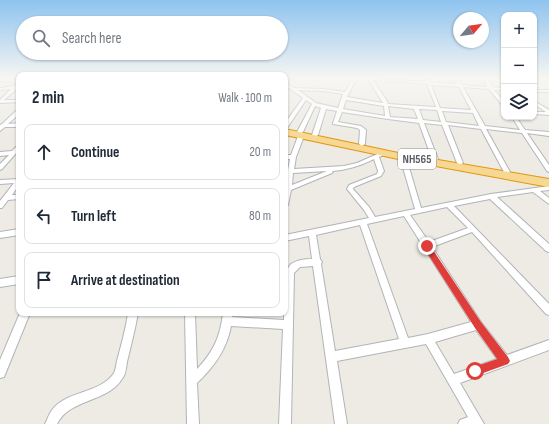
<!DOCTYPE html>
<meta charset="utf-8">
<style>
body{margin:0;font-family:"Sofia Sans Condensed",sans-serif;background:#f2f2f3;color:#1f2937}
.controls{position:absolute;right:12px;top:12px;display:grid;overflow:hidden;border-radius:8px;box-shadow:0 1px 3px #0004}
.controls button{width:36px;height:36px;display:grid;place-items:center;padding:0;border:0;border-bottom:1px solid #e0e1e3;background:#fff;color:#1f2937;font:20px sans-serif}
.compass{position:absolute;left:453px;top:12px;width:36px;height:36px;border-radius:50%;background:#fff;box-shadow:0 1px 3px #0004;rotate:61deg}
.stop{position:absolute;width:12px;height:12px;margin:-9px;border:3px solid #de3d39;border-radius:50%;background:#fff}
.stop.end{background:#de3d39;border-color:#fff;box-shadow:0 1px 4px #0008}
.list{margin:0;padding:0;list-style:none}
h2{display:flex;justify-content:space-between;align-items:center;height:52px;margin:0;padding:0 16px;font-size:17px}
h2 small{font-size:13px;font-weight:400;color:#747a83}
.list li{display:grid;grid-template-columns:26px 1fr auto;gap:12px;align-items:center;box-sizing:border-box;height:56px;margin:0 8px 8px;padding:0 8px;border:1px solid #e0e1e3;border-radius:8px}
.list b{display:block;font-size:15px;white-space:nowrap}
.list em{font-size:13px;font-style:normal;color:#747a83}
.icon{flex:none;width:22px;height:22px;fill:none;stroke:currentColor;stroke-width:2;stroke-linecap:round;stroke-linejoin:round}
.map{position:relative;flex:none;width:549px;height:424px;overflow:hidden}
.search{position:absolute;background:#fff;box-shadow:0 1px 3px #0004;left:16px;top:16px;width:272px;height:44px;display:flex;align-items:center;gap:10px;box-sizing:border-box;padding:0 14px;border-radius:22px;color:#747a83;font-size:15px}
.panel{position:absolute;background:#fff;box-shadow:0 1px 3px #0004;left:16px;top:72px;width:272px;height:244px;border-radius:8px}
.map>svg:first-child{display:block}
</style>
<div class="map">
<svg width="549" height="424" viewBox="0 0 549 424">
<rect width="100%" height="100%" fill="#edebe4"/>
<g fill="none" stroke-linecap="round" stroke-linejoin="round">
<defs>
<g id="street">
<path d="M 288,78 L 294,78 L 285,81 L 285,79 Z"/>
<path d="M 353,78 L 357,78 L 347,97 L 383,103 L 368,79 L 369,78 L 426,82 L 425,80 L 427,79 L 430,82 L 457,84 L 454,78 L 458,78 L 462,85 L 487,87 L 484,78 L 488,78 L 492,87 L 504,88 L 504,90 L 494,90 L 504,101 L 504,105 L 502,105 L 489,89 L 463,87 L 485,126 L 520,130 L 512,117 L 516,117 L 525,130 L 549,132 L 549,136 L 527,133 L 549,165 L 549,172 L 547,171 L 522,133 L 486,129 L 510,172 L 507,174 L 504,172 L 481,129 L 448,125 L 463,163 L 460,165 L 457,163 L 442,125 L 424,123 L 438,159 L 435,161 L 432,159 L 419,123 L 388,119 L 342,112 L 338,122 L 361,126 L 366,130 L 365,144 L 362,146 L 359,144 L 360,130 L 357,128 L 333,124 L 333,123 L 337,111 L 326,109 L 318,135 L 315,137 L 312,135 L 321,108 L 315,106 L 303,132 L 300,134 L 297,132 L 312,104 L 306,100 L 287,128 L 285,129 L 285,123 L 303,98 L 285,85 L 285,82 L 294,88 L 323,89 L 345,92 ZM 373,80 L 427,84 L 436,107 L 388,104 L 387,101 ZM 431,85 L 459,87 L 471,110 L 440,108 ZM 298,90 L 323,91 L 343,94 L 338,108 L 316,103 ZM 346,100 L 384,106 L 385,116 L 343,109 ZM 388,106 L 414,109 L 418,119 L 390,117 ZM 419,109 L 437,110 L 441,122 L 423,120 ZM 442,111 L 473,113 L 479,126 L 446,122 Z"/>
<path d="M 0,79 L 19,80 L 19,82 L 0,81 Z"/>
<path d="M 18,83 L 19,83 L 18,88 L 4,100 L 19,100 L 19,102 L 0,103 L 0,100 L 11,89 L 0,90 L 0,88 L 14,86 Z"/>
<rect x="534" y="90" width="15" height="2"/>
<path d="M 534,101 L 549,110 L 549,115 L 534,114 L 534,112 L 546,112 L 534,104 Z"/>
<path d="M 17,110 L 19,110 L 19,114 L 8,124 L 19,123 L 19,127 L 5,127 L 0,131 L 0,125 L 2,124 Z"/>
<path d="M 301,134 L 304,136 L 296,157 L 294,169 L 344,166 L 357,163 L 382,152 L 386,152 L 386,154 L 379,157 L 384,171 L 381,176 L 354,187 L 353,189 L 369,207 L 375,217 L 415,209 L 400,157 L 403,155 L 406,157 L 421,208 L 491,194 L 549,186 L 549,190 L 540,191 L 549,198 L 549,204 L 533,192 L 497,197 L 549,244 L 549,252 L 546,251 L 490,199 L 454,206 L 549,304 L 549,315 L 546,314 L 472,232 L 432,247 L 481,322 L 507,355 L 549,340 L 549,350 L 460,383 L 484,424 L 458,424 L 460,420 L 468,417 L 426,344 L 337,361 L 347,424 L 335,424 L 313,266 L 300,267 L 294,273 L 291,424 L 279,424 L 283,329 L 231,326 C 227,349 214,367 197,383 L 199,424 L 187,424 L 185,313 L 195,313 L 197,369 C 214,351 220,337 223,313 L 233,313 L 232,317 L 284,320 L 284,313 L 285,313 C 285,301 282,272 291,264 C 297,260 305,259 312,259 L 309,236 L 285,241 L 285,235 L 369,218 L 364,210 L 347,189 L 349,185 L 377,174 L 378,171 L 374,159 C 360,166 347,170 332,171 L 333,172 L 332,173 L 291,190 L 288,205 L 285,207 L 285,186 L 287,174 L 285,174 L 285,170 L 288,170 L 290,159 L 285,159 L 285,155 L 291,155 L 298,136 ZM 327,171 L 292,185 L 293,173 ZM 447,207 L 468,228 L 429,242 L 410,215 ZM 404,216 L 471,322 L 428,334 L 408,338 L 367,224 ZM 360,225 L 399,339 L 335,351 L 321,264 L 322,262 L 320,259 L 316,235 ZM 476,330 L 497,359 L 454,374 L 435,342 Z"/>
<path d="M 19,145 L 19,150 L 2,169 L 0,170 L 0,164 L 9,155 L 0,156 L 0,152 L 12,151 L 17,146 Z"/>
<path d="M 19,179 L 19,185 L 12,195 L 19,195 L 19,199 L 8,200 L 2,208 L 0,208 L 0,201 L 14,183 L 0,184 L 0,180 Z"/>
<path d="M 19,229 L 19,235 L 0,238 L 0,232 Z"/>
<path d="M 19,276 L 19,284 L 0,287 L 0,279 Z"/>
<path d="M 20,313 L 30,313 L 4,377 L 0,378 L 0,360 Z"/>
<path d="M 128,313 L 138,313 C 135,330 131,345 127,362 C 126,368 126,374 122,379 C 107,403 70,398 57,424 L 45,424 C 47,420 49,414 52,410 C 67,390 100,394 114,373 C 116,369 116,365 117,361 C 121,345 126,329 128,313 Z"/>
</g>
<path id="highway" d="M 285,129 L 403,154 L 549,179 L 549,187 L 403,160 L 285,135 Z"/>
</defs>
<use href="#street" stroke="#b1b4b8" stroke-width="2"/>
<use href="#highway" stroke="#e3960e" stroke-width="2"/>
<use href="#street" fill="#fff" fill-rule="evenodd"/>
<use href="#highway" fill="#f6d892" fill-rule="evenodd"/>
</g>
<linearGradient id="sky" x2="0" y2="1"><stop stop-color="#8ec3ef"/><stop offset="0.57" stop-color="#f7f6f3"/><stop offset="1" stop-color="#f7f6f3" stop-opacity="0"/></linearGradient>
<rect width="549" height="137" fill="url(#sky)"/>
<path fill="#de3d39" d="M 424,244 L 429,244 L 481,322 L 508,357 L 510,361 L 508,364 L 475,376 L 471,375 L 470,371 L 471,368 L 497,359 L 475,328 L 424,248 Z"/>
<g text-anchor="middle" stroke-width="3" stroke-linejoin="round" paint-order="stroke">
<rect fill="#fff" stroke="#8d8f92" stroke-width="1" x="398" y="149" width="38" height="20" rx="3"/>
<g font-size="12" font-weight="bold" fill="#5c5f63">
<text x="417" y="163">NH565</text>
</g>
</g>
</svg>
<div class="controls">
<button>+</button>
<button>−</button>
<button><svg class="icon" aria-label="layers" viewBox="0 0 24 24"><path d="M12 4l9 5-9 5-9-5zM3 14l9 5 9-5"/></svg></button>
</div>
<svg class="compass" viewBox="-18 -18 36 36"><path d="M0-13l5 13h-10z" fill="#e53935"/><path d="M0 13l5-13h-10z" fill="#747a83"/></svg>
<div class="stop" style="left:475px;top:371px"></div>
<div class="stop end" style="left:427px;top:246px"></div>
<div class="search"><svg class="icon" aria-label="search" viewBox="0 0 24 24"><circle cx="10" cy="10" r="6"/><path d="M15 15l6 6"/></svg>Search here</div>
<section class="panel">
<h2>2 min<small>Walk · 100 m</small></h2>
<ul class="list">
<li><svg class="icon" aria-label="ahead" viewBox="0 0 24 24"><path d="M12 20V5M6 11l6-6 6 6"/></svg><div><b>Continue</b></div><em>20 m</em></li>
<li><svg class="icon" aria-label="left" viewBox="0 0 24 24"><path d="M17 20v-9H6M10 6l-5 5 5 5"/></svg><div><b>Turn left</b></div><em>80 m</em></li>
<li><svg class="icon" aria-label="arrive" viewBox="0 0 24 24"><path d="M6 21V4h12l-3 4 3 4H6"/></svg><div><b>Arrive at destination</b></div></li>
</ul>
</section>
</div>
